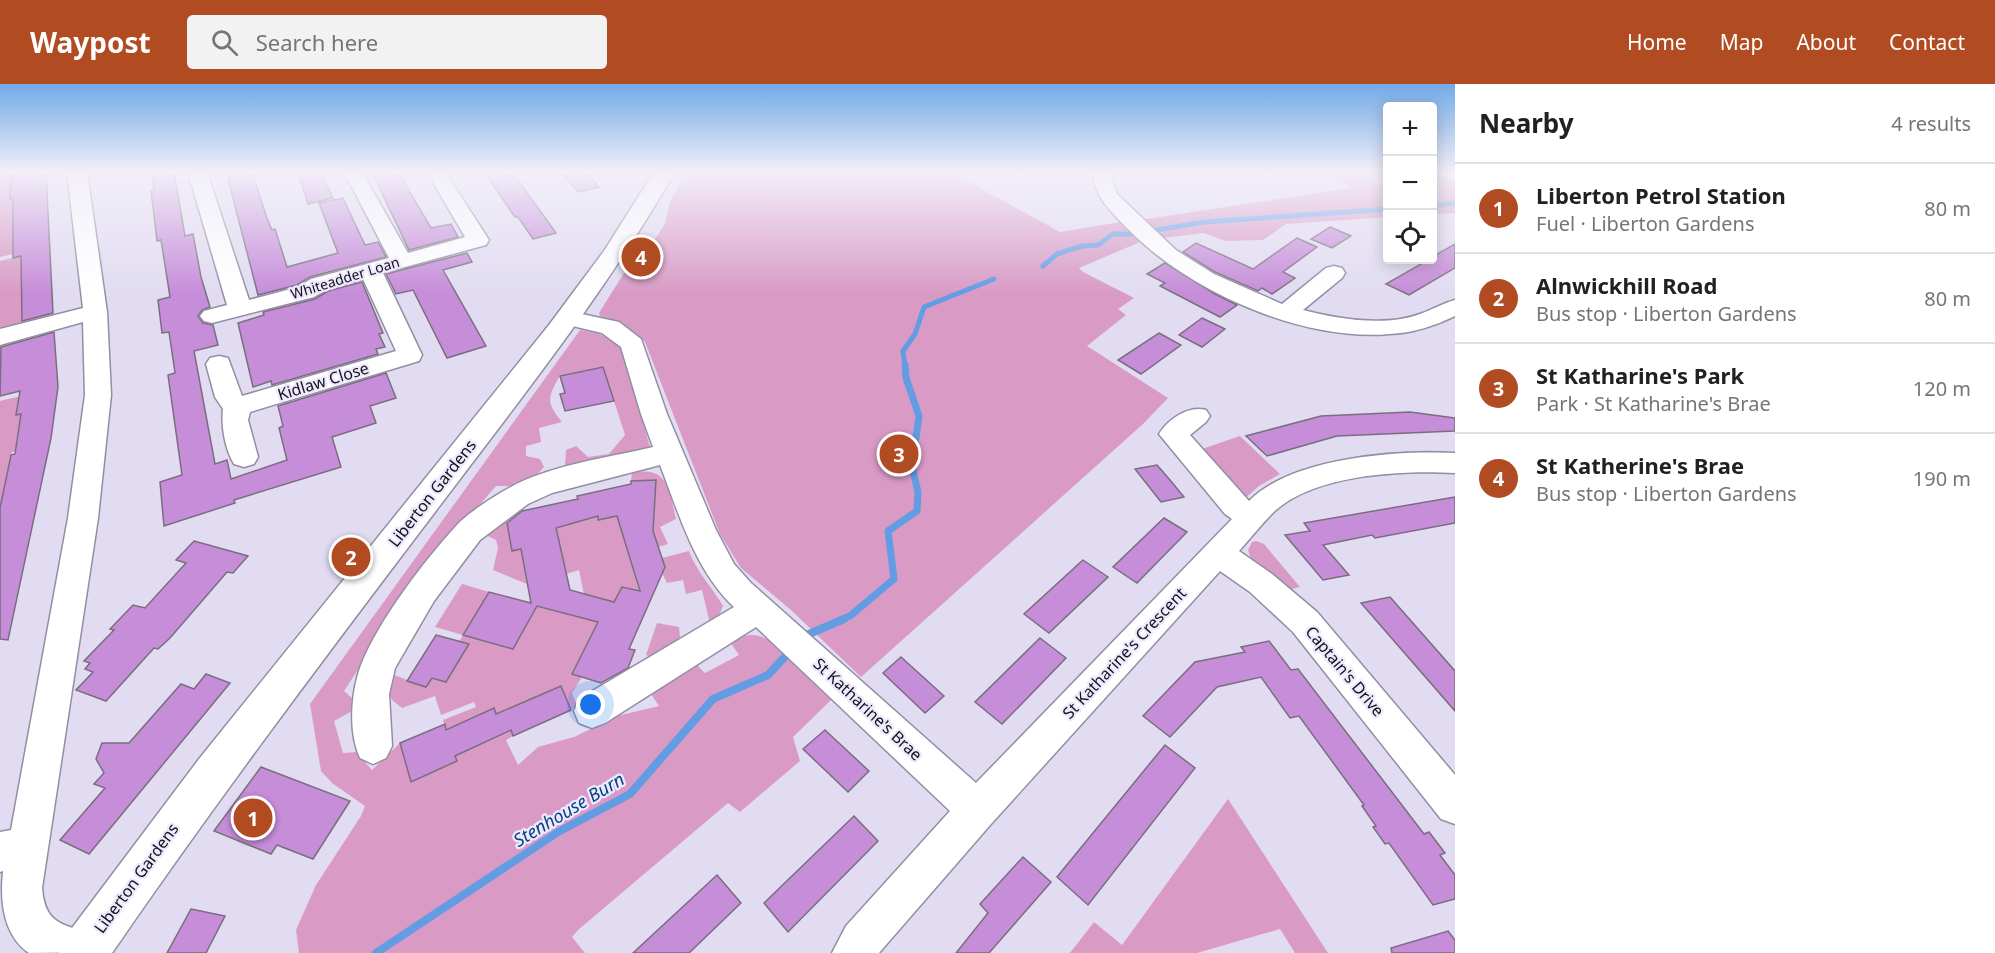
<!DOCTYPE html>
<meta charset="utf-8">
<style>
body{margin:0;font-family:"Noto Sans",sans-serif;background:#f2f2f2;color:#202124}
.controls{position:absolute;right:18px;top:18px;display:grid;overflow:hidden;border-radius:6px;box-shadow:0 3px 15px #0003}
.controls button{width:54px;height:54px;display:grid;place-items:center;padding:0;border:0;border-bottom:2px solid #e0e0e0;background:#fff;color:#202124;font:30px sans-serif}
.you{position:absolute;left:591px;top:621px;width:21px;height:21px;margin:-15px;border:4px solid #fff;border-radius:50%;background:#1a73e8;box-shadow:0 0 0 9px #1a73e833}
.badge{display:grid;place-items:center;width:39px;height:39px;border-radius:50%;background:#b14b22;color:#fff;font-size:20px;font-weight:700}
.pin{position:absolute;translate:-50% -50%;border:3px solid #fff;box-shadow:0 2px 6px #0006}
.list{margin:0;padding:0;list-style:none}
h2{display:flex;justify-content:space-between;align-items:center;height:78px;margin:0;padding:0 24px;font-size:26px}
h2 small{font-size:20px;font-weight:400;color:#757577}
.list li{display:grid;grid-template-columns:39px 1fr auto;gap:18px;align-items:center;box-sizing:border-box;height:90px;padding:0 24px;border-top:2px solid #e0e0e0}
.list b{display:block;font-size:22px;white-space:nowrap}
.list p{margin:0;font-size:20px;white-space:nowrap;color:#757577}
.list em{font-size:20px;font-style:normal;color:#757577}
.icon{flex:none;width:33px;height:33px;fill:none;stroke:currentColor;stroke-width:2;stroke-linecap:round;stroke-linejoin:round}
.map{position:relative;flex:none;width:1455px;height:869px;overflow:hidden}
header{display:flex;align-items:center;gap:36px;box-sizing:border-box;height:84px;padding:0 30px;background:#b14b22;color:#fff}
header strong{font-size:28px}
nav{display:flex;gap:33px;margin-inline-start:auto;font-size:21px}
.search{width:420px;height:54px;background:#f2f2f2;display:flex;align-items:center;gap:15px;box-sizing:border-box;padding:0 21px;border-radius:6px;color:#757577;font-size:22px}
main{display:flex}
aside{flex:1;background:#fff}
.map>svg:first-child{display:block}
</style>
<header>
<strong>Waypost</strong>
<div class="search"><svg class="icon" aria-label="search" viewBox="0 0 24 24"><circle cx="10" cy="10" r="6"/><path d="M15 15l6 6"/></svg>Search here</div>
<nav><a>Home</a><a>Map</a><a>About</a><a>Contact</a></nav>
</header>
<main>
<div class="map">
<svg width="1455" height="869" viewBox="0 0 1455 869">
<rect width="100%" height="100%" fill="#e1dcf1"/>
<g fill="#d99bc6">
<path d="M 0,88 L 11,88 L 12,111 L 9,115 L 22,114 L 13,131 L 13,136 L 22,168 L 0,173 Z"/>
<path d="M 686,88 L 951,88 L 1060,148 L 1121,138 L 1140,158 L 1079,184 L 1083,188 L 1134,214 L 1118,225 L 1126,231 L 1087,262 L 1168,314 L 1143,340 L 861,593 L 791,526 L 741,484 L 720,450 L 645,258 C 632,243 619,238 600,232 L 599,229 L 624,189 L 643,173 L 665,140 L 669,120 Z"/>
<path d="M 1328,88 L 1358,88 L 1377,100 L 1387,99 L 1387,133 L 1286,140 L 1263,156 L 1226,157 L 1203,149 L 1162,154 L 1140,136 L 1351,104 Z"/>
<path d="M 1441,90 L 1455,99 L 1455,129 L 1433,130 L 1433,91 Z"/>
<path d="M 21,172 L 21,189 L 37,185 L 37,188 L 21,192 L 22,231 L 53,223 L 53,233 L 0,247 L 0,177 Z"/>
<path d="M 580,246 L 597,249 L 622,261 L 651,367 L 574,385 L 565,381 L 566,366 L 576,362 L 588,373 L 609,370 L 625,351 L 603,283 L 560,292 C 547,314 546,318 562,338 L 539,344 L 541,358 L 526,362 L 526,372 L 540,375 L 544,383 C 526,403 522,402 496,402 L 409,501 L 363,588 L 357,587 L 344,607 L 355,617 L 352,627 L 334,637 L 343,669 L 356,668 L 372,686 L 400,659 L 411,697 L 456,678 L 455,672 L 503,649 L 494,624 L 446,646 L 443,636 L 476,623 L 474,618 L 441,631 L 435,612 L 402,624 L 392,616 L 388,607 L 394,591 L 426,603 L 432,594 L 447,598 L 468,560 L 459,558 L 463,551 L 435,543 L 462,500 L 489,508 L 463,551 L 513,565 L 538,521 L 584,510 L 579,486 L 566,490 L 552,425 L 573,439 L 584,436 L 583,432 L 597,429 L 599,436 L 612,425 L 615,433 L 653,432 L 656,397 L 631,397 L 632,389 C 669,381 669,407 676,435 L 660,443 L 668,460 L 658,463 L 652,447 L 624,454 L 639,507 L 622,503 L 597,555 L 572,590 L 582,593 L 572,609 L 577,621 L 571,626 L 561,602 L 504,626 L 513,652 L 506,656 L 518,681 L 538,663 L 574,653 L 617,632 L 659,622 L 651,610 L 693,577 L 705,589 L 739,571 L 730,558 C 744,551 752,548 767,555 L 831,616 L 793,653 L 800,677 L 740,728 L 728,719 L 578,846 L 572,853 L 585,869 L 299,869 L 296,846 L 316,801 L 361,732 L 365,722 L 332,699 L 321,687 L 310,620 Z"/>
<path d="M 2,260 L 0,317 L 25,311 L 18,323 L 16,331 L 22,330 L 16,361 L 31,363 L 12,368 L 5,397 L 24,393 L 0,424 L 0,261 Z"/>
<path d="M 1240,352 L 1280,390 L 1259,402 L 1243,416 L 1196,367 Z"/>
<path d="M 505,431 L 507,442 L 517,440 L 527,500 L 493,486 L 498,464 L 496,456 L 486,451 Z"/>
<path d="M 1256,457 L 1264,460 L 1300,503 L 1287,506 L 1252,477 L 1248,466 L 1252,458 Z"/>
<path d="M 689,467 C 696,487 712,503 723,522 L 717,536 L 710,540 L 702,506 L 686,510 L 683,496 L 667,499 L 660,485 L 665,484 L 662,474 Z"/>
<path d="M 657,539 L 679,543 L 680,553 L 655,574 L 646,571 Z"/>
<path d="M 1228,715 L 1328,869 L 1295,869 L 1280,845 L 1197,869 L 1070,869 L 1094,838 L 1122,861 Z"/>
</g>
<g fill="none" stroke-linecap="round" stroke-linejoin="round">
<g stroke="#629ce3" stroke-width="5">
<path d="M 1432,122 L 1455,119"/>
<path d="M 1043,182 L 1057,170 L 1082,162 L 1098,161 L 1113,150 L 1133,150 L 1204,138 L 1388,125"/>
<path d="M 905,282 L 903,267 L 915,250 L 924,223 L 994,195"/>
</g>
<path stroke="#629ce3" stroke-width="7" d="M 840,536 L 850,532 L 894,495 L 888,447 L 917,427 L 918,408 L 912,382 L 919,332 L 906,294 L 905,281"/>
<g stroke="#629ce3" stroke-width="8">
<path d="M 802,553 L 844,535"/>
<path d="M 376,869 L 558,748 L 630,710 L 713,615 L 768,591 L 791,566"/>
</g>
</g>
<g fill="#c68dd9" stroke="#7a6e7e" stroke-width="1.5" fill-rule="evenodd">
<path d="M 11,88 L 46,88 L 53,229 L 22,237 L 21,172 L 13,174 L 13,116 L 10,115 Z"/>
<path d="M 152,88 L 174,88 L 185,152 L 193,150 L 201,193 L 210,223 L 202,226 L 198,232 L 203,239 L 213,241 L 218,261 L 194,267 L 215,380 L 227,376 L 231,395 L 287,376 L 279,344 L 283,342 L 278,322 L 386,289 L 396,314 L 370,322 L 376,339 L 332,353 L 341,383 L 234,416 L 235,419 L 164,442 L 160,398 L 182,391 L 168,291 L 175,289 L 169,248 L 162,249 L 158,216 L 170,213 L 161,156 L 157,157 L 154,131 L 151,107 L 154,106 Z"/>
<path d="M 228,88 L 252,88 L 267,134 L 272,146 L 275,145 L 287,183 L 338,169 L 319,119 L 343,114 L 365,161 L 378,158 L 386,173 L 310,193 L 297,201 L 258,211 L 228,95 L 230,94 Z"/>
<path d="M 298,88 L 321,88 L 333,114 L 308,120 Z"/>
<path d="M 372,88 L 398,88 L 431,144 L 451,140 L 458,153 L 409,166 Z"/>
<path d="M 484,88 L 506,88 L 510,93 L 515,92 L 556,149 L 533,155 L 518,133 L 515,133 Z"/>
<path d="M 579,88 L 587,88 L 599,103 L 578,108 L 564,91 Z"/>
<path d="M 1330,143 L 1351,152 L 1332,164 L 1311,155 Z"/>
<path d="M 1297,154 L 1317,163 L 1283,188 L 1295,194 L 1272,210 L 1262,204 L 1258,207 L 1215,188 L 1183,168 L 1196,159 L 1253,185 Z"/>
<path d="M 1455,160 L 1455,184 L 1409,211 L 1386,200 L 1428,176 L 1432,176 L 1432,173 Z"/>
<path d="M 467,169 L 472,178 L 443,186 L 486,262 L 447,274 L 413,206 L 396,210 L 386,190 Z"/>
<path d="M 1165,179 L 1215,210 L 1237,221 L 1220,233 L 1160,202 L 1165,199 L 1147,190 Z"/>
<path d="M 362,198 L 383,249 L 379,250 L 385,263 L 376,265 L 378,270 L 272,301 L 271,297 L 253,303 L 238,239 L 264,231 L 263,228 L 315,215 L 328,207 Z"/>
<path d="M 1202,234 L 1225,245 L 1202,263 L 1179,251 Z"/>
<path d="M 54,248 L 58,303 L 51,354 L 8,556 L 0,555 L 0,424 L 11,371 L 15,370 L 21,330 L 16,331 L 20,307 L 0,312 L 1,263 Z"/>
<path d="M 1159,249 L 1181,261 L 1141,290 L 1118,276 Z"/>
<path d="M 603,283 L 614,317 L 565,327 L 560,310 L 565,309 L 560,292 Z"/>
<path d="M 1410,328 L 1455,334 L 1455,347 L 1337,352 L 1267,372 L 1246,352 L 1321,332 Z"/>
<path d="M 1157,381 L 1170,396 L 1184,413 L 1161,418 L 1135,385 Z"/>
<path d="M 656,396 L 653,447 L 665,483 L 629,565 L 635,566 L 628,584 L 601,599 L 572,590 L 598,538 L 537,522 L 513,565 L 463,551 L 489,508 L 531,519 L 521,465 L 512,467 L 507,439 L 522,427 L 578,415 L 577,412 L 631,400 L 631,397 ZM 598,432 L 598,436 L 617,432 L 640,507 L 622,503 L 614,518 L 570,506 L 556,444 Z"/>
<path d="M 1455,413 L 1455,439 L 1375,454 L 1372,451 L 1323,461 L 1349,491 L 1323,496 L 1285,451 L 1310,447 L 1304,439 Z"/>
<path d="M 1164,434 L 1187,448 L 1137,499 L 1113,483 Z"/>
<path d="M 194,457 L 248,472 L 233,489 L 227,488 L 170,554 L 158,565 L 154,564 L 106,617 L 76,606 L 93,588 L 85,585 L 90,579 L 84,577 L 114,546 L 110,545 L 133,521 L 145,524 L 186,479 L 176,476 Z"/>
<path d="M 1083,476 L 1108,493 L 1049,549 L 1024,530 Z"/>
<path d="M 1390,513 L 1455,587 L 1455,627 L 1361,519 Z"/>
<path d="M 436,551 L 469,560 L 446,598 L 432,594 L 426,603 L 407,597 Z"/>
<path d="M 1040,554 L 1066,574 L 1002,640 L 975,618 Z"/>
<path d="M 1269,557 L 1291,586 L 1298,585 L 1424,750 L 1429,748 L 1445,769 L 1440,771 L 1455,791 L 1455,815 L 1433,821 L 1389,759 L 1385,760 L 1373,743 L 1376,742 L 1362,722 L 1364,721 L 1299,632 L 1290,634 L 1261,593 L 1217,603 L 1170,653 L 1143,632 L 1195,578 L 1245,568 L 1241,563 Z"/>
<path d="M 901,573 L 944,612 L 925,629 L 883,589 Z"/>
<path d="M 206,590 L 230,599 L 89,770 L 60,756 L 105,704 L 94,700 L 104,689 L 96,675 L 102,659 L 129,659 L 181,600 L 194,605 Z"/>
<path d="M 561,602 L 571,626 L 513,652 L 511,646 L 455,672 L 457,677 L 411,698 L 400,659 L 445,640 L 446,646 L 494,624 L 496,630 Z"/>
<path d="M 825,646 L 869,687 L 848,708 L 803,665 Z"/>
<path d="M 1165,661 L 1195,684 L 1088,821 L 1057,793 Z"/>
<path d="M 261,683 L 350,717 L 313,775 L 277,761 L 271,770 L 214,747 Z"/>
<path d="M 854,732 L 878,757 L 788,848 L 764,819 Z"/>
<path d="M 1023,773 L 1051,798 L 989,869 L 956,869 L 988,829 L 980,820 Z"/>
<path d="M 717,791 L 741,819 L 689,869 L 633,869 Z"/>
<path d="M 191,825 L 225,832 L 206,869 L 167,869 Z"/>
<path d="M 1448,847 L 1455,856 L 1455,869 L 1392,869 L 1391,864 Z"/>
</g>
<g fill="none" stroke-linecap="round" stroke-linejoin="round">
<defs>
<g id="minor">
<path d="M 67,88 L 87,88 L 107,228 L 111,311 L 98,434 L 42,804 C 45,844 66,839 98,853 L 105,868 L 29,869 C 3,851 0,817 3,787 L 0,788 L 0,748 L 11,746 L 68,434 L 85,311 L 83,238 L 0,261 L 0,245 L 83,224 Z"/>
<path d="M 188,88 L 207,88 L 249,216 L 298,203 L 311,195 L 389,174 L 344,88 L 362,88 L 408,169 L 465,153 L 427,88 L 445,88 L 489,156 L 486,161 L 383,189 L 422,271 L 419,277 L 250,328 L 248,336 L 258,373 L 254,380 L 244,383 L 234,380 C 225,365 221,342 223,325 L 215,313 L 206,280 L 210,274 L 219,272 L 228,274 L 242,312 L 396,267 L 363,195 L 327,205 L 314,213 L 212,239 L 204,237 L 200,232 L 204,227 L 227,221 Z"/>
<path d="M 1092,88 L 1110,88 L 1117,110 L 1176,166 L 1214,190 L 1282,220 L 1326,184 L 1334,182 L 1342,184 L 1345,189 L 1342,194 L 1303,226 C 1338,235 1385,243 1420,230 C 1432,226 1443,219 1455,216 L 1455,232 C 1434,242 1413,249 1390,250 C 1303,258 1190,208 1130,147 C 1112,129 1095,114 1092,88 Z"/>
<path d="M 1439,88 L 1455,88 L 1455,97 L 1442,92 Z"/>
<path d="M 568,227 L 619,238 L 641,255 L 667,330 L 716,446 L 734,480 L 751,499 L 976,699 L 1232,435 L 1225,430 L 1159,350 C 1168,335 1189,321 1206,326 L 1210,332 L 1206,338 L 1190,351 L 1249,417 C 1292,373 1398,366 1455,369 L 1455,389 C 1403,386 1317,390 1276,426 C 1263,438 1251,454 1239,467 L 1272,490 L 1317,528 L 1455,691 L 1455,740 L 1441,735 L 1293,548 L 1250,508 L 1220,487 L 991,740 L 879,869 L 832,869 L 846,842 L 950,727 L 756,543 L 605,639 L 592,644 L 579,639 L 574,627 L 579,615 L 734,523 C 695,486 679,430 660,381 L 552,409 L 528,420 L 480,456 L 434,517 L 395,584 L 389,610 L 392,662 L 386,674 L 373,680 L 360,674 C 348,648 351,608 361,581 C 379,536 424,477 457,441 C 468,429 494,412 509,404 C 550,381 607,374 653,363 L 641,330 L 621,263 L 602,249 L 560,239 L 556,234 L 560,229 Z"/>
</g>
<path id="major" d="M 654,88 L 675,88 C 605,209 519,317 435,428 C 325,573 215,719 112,869 L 59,869 L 66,852 L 199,675 L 549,241 L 604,167 Z"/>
</defs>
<use href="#minor" stroke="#938ea1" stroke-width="3"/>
<use href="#major" stroke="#938ea1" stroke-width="3"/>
<use href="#minor" fill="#fff" fill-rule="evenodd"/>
<use href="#major" fill="#fff" fill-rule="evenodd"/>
</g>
<linearGradient id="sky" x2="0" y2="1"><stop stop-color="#72aae6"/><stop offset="0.42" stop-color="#f2eff9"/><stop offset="1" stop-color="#f2eff9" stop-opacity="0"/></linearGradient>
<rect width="1455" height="209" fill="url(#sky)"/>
<g text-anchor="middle" stroke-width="4.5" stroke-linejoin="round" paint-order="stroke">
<g font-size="14" fill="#141219" stroke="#eee9fe">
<text transform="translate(345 194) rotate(-17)" y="5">Whiteadder Loan</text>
</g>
<g font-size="16" fill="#141219" stroke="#eee9fe">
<text transform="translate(323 297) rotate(-17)" y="6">Kidlaw Close</text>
<text transform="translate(432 409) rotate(-52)" y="6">Liberton Gardens</text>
<text transform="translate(1124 569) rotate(-47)" y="6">St Katharine's Crescent</text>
<text transform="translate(1345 587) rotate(50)" y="6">Captain's Drive</text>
<text transform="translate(868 625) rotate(43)" y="6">St Katharine's Brae</text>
<text transform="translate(136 794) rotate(-54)" y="6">Liberton Gardens</text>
</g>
<g font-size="18" font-style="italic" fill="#044383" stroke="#eee9fe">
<text transform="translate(569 726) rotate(-31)" y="6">Stenhouse Burn</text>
</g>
</g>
</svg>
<div class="controls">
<button>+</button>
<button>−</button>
<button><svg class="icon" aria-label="locate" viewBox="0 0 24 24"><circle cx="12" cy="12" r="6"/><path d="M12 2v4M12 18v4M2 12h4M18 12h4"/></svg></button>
</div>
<div class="you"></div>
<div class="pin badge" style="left:253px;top:734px">1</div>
<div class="pin badge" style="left:351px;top:473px">2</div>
<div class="pin badge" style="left:899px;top:370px">3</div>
<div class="pin badge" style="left:641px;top:173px">4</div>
</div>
<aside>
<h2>Nearby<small>4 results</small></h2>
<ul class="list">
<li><span class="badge">1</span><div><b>Liberton Petrol Station</b><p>Fuel · Liberton Gardens</p></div><em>80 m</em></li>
<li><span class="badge">2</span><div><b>Alnwickhill Road</b><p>Bus stop · Liberton Gardens</p></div><em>80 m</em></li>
<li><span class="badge">3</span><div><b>St Katharine's Park</b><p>Park · St Katharine's Brae</p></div><em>120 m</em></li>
<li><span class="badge">4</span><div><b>St Katherine's Brae</b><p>Bus stop · Liberton Gardens</p></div><em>190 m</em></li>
</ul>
</aside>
</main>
